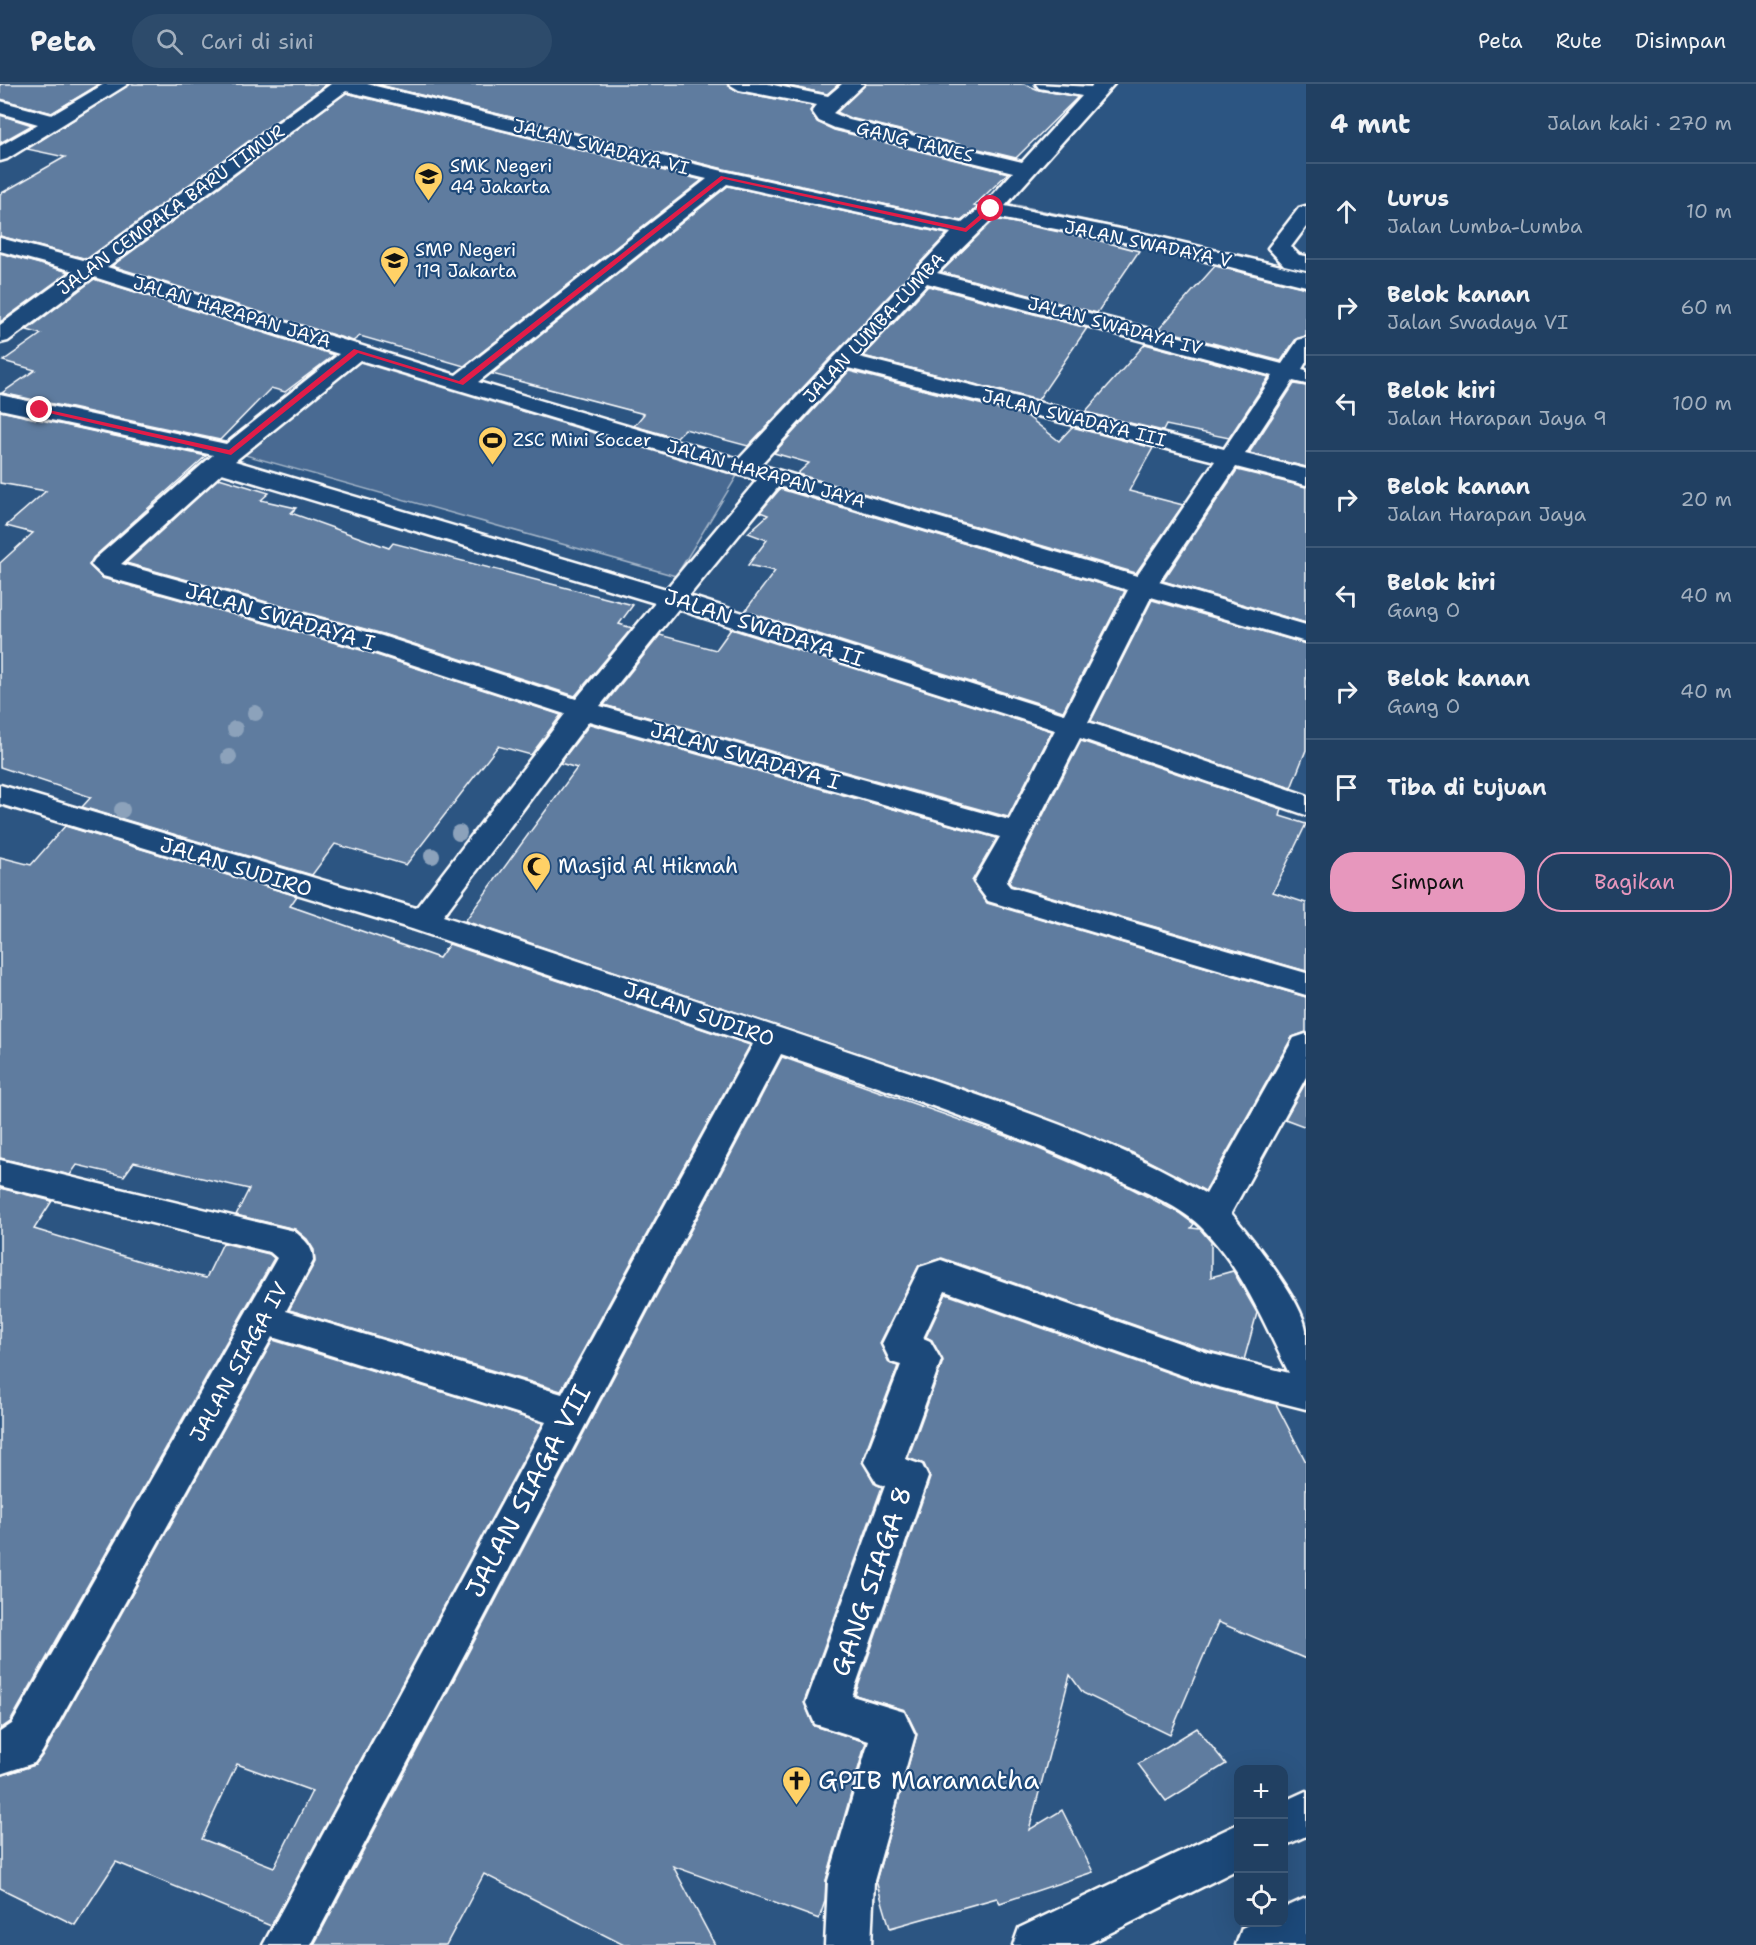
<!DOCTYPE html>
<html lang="id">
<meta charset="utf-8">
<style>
body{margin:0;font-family:"Shantell Sans",sans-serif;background:#2d4b6b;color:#f1f3f6}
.controls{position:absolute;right:18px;bottom:18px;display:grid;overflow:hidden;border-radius:12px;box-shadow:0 6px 24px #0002}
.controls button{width:54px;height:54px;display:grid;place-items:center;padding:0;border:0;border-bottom:2px solid #3e5977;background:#214062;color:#f1f3f6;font:30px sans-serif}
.stop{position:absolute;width:18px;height:18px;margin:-14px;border:4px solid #e11d48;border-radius:50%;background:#fff}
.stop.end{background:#e11d48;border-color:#fff;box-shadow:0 2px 6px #0008}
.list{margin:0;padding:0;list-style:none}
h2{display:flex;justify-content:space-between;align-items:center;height:78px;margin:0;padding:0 24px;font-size:26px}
h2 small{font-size:20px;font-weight:400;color:#a2afbe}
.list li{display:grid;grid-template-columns:39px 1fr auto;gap:18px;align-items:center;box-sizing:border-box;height:96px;padding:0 24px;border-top:2px solid #3e5977}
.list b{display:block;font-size:22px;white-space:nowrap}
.list p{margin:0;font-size:20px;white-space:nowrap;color:#a2afbe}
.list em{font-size:20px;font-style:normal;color:#a2afbe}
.actions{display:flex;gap:12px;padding:18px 24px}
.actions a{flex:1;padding:14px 0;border:2px solid #e797bd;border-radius:24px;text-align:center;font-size:21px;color:#e797bd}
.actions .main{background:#e797bd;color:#111}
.icon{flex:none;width:33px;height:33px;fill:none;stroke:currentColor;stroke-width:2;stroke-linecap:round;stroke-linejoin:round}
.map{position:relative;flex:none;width:1306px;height:1861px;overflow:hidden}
header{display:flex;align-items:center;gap:36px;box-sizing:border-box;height:84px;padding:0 30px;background:#214062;border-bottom:2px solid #3e5977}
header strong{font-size:28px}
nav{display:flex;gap:33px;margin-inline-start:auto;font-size:21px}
.search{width:420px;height:54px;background:#2d4b6b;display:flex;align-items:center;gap:15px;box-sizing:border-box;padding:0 21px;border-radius:33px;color:#a2afbe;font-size:22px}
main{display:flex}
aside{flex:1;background:#214062}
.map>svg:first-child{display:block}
</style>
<header>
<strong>Peta</strong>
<div class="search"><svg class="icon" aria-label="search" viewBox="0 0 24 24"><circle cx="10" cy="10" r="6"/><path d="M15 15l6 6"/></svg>Cari di sini</div>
<nav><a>Peta</a><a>Rute</a><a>Disimpan</a></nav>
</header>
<main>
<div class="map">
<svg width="1306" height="1861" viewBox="0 0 1306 1861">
<rect width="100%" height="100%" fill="#2c5582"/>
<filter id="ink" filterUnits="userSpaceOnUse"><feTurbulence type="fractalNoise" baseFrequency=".0167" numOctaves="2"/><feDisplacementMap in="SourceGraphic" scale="12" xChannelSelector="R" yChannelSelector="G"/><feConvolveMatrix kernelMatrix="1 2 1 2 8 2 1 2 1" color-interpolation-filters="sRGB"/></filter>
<g filter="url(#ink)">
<path fill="#486b92" stroke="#a4b5c8" stroke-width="1.5" d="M 356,277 L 737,392 L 676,492 L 245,371 Z"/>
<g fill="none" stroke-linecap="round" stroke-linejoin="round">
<path fill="#acbcce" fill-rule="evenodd" d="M 963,109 L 1113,141 L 1118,144 L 1113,147 L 960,114 L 960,110 Z"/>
</g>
<g fill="#5e7c9f" stroke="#fff" stroke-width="1.5" fill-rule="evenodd">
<path d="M 0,0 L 100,0 L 52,29 L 0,15 Z"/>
<path d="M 130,0 L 327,0 L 87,175 L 0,152 L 0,110 L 65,73 L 27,65 Z"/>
<path d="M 376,0 L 727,0 L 739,8 L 813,22 L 810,27 L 817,38 L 834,46 L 1008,89 L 974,122 L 978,123 L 961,137 L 724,85 Z"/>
<path d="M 779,0 L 839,0 L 827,10 Z"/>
<path d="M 866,0 L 1024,0 L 1039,6 L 1078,13 L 1016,74 L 850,34 L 837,28 Z"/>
<path d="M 346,9 L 702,96 L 464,282 L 360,252 L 353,257 L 112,182 Z"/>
<path d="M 0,31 L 32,41 L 0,59 Z"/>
<path d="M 728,102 L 947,150 L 748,362 L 685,345 L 676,354 L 634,342 L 644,330 L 492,290 Z"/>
<path d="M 995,135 L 1089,154 L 1139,167 L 1097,229 L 941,188 Z"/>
<path d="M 0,169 L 69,188 L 0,238 Z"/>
<path d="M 1215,182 L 1306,204 L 1306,252 L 1296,255 L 1281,277 L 1159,245 Z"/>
<path d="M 94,195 L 334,271 L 285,308 L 271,304 L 220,356 L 2,309 L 35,286 L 3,277 L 41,250 L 27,246 Z"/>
<path d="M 928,202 L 1087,244 L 1038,316 L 863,272 Z"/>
<path d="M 1145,260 L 1269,293 L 1229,354 L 1166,341 L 1163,347 L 1085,328 Z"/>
<path d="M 849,287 L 1027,332 L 1059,357 L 1072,343 L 1153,364 L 1129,407 L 1183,421 L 1136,489 L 797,390 L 809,379 L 774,369 Z"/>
<path d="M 1294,300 L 1306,302 L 1306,383 L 1249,369 Z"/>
<path d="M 0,327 L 206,372 L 93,474 L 89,481 L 102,494 L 361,566 L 561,631 L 531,671 L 498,662 L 406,781 L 335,760 L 312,791 L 82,723 L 91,713 L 0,683 L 0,479 L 33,449 L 6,442 L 46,407 L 0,399 Z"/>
<path d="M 1237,386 L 1306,403 L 1306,539 L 1163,497 Z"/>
<path d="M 219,394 L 269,409 L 261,416 L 296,424 L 291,429 L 389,464 L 393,459 L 633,521 L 619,540 L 632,544 L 575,612 L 383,550 L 126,479 Z"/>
<path d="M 780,405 L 1125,507 L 1063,627 L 745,527 L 775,487 L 748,481 L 767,456 L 748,449 L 768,431 L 760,428 Z"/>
<path d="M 1152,516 L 1306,560 L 1306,666 L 1291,704 L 1091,637 Z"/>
<path d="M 731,545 L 1052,647 L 1008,733 L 604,621 L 660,551 L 716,566 Z"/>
<path d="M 590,640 L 997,754 L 972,797 L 987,819 L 1306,913 L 1306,948 L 1292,953 L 1205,1107 L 1133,1069 L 1015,1022 L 465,837 L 577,684 L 560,679 Z"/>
<path d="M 1081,657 L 1282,725 L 1280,732 L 1306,740 L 1273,808 L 1306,819 L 1306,887 L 1011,801 L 1009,798 Z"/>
<path d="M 65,742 L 297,812 L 290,822 L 439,874 L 449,860 L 750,961 L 561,1307 L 289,1226 L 315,1178 L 314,1166 L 307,1155 L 295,1145 L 236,1131 L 249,1105 L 134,1078 L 124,1092 L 77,1081 L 70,1091 L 0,1074 L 0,773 L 31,781 Z"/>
<path d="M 782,973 L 1025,1059 L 1127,1102 L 1179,1129 L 1194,1140 L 1191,1144 L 1200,1145 L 1211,1158 L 1211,1193 L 1233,1187 L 1257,1229 L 1244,1276 L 1209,1267 L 942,1174 L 919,1181 L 880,1259 L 889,1279 L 898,1282 L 862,1377 L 875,1400 L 882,1403 L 804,1618 L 814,1642 L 866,1658 L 826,1796 L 825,1817 L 819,1835 L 673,1782 L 715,1861 L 624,1861 L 484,1790 L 446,1861 L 314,1861 Z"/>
<path d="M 1306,998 L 1306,1043 L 1285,1035 Z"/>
<path d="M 0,1104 L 52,1117 L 34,1145 L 143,1178 L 206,1194 L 223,1159 L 269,1170 L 274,1174 L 10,1638 L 0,1645 Z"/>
<path d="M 946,1210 L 1206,1302 L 1276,1320 L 1306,1378 L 1306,1575 L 1218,1538 L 1170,1651 L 1083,1609 L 1070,1591 L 1029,1746 L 1062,1726 L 1093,1788 L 1000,1819 L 997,1814 L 890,1844 L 876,1797 L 917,1650 L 905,1626 L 855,1611 L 930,1394 L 924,1380 L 908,1374 L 943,1277 L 932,1256 L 926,1253 Z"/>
<path d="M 273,1256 L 543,1339 L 271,1842 L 116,1778 L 75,1841 L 0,1804 L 0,1692 L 35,1681 L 44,1669 ZM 237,1680 L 312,1707 L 274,1783 L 202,1755 Z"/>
<path d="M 1197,1644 L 1226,1680 L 1166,1717 L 1138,1680 Z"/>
</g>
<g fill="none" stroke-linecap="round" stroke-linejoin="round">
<defs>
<g id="street">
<path d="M 104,0 L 128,0 L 7,75 L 0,77 L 0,62 L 38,40 L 0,29 L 0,17 L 52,31 Z"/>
<path d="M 331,0 L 367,0 L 723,87 L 962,139 L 983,122 L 1013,88 L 835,44 L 819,37 L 812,27 L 817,21 L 739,6 L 729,0 L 768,0 L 828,12 L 842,0 L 864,0 L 833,29 L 849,36 L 1022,78 L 1082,12 L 1039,4 L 1036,0 L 1091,3 L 1093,0 L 1114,0 L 1005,122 L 1150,151 L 1306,188 L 1306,202 L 1150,163 L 994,133 L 937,189 L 1282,280 L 1298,256 L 1306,254 L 1306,278 L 1302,285 L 1306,286 L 1306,300 L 1293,297 L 1245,370 L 1306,385 L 1306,401 L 1236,383 L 1159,498 L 1306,541 L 1306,558 L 1151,513 L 1088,638 L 1306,711 L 1306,731 L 1080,654 L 1006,798 L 1010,803 L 1306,889 L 1306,911 L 988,817 L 974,798 L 1000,753 L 589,637 L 443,832 C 594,882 745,932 895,983 C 1000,1019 1111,1053 1206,1110 L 1294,954 L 1306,950 L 1306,993 L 1231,1129 C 1251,1153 1302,1216 1306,1246 C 1306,1271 1306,1299 1306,1325 L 1207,1300 L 945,1207 L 923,1254 L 930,1257 L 941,1276 L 905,1375 L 922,1381 L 928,1393 L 852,1612 L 904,1628 L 915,1651 L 874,1797 L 871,1861 L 825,1861 L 828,1797 L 869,1657 L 815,1640 L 806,1619 L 885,1402 L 877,1399 L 864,1378 L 901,1281 L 891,1278 L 882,1260 L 920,1183 L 941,1176 L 1208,1269 L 1289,1289 C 1263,1238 1242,1183 1200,1142 C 1179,1121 1132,1102 1105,1090 C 1000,1043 890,1007 781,970 L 311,1861 L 263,1861 L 546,1338 L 272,1253 L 42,1668 L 34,1679 L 0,1690 L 0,1648 L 12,1640 L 277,1174 L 270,1168 L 0,1102 L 0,1076 L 294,1147 C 305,1156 313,1162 313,1177 L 286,1227 L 562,1310 L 753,960 L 412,845 L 0,720 L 0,701 L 416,824 L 565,630 L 362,564 L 103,492 L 91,481 L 95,475 L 213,371 L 0,325 L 0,311 L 226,360 L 339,270 L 94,193 L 8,257 L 0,259 L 0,241 L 74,187 L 0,167 L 0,154 L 87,177 ZM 346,7 L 707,95 L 456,291 L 107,183 ZM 727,100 L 951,149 L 739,375 L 478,298 ZM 927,199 L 1273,292 L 1224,365 L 859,273 ZM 360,276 L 757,396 L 666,505 L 235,377 ZM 848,284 L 1215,377 L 1137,492 L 760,381 ZM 222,389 L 655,519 L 576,615 L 382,552 L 121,480 ZM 779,402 L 1128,506 L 1064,630 L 689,512 ZM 678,525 L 692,530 L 1055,646 L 1009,736 L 600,622 Z"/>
<path d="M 1306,122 L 1306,143 L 1291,163 L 1299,171 L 1306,172 L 1306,186 L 1284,181 L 1268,164 L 1299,124 Z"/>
</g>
<g id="primary">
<path d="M 1306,1707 L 1306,1752 L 1284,1762 L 1284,1717 Z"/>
<path d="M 1238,1740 L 1238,1785 L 1086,1861 L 1013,1861 L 1019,1844 Z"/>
<path d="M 1306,1814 L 1306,1861 L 1236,1861 L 1242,1844 L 1254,1838 L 1284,1838 L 1284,1824 Z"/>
</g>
</defs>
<use href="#street" stroke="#fff" stroke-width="5"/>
<use href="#primary" stroke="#fff" stroke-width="5"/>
<use href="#street" fill="#1f4a7a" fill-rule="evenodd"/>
<use href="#primary" fill="#1f4a7a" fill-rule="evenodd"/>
</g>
<g fill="#8ca2bb">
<circle cx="255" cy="629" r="8"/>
<circle cx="235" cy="645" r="8"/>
<circle cx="229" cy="673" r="8"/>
<circle cx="122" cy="726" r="8"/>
<circle cx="459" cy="749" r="8"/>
<circle cx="432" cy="772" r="8"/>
</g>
</g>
<path fill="#e11d48" d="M 721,92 L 965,144 L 989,123 L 994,125 L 966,148 L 724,95 L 463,301 L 358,269 L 231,371 L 36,326 L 40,324 L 229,366 L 354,265 L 459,297 Z"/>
<defs>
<symbol id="school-pin" viewBox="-11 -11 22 30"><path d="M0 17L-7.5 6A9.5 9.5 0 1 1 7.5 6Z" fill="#ffd166" stroke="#1f4a7a"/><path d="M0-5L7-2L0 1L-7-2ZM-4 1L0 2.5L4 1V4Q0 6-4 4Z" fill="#111"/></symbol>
<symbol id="stadium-pin" viewBox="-11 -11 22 30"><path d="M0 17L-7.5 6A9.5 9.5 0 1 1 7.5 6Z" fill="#ffd166" stroke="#1f4a7a"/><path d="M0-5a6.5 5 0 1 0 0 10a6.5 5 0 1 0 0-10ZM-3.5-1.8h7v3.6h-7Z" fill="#111"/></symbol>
<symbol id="mosque-pin" viewBox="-11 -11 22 30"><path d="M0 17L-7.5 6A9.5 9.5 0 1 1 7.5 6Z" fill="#ffd166" stroke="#1f4a7a"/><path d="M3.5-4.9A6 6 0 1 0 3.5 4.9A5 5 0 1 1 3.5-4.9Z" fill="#111"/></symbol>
<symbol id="church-pin" viewBox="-11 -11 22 30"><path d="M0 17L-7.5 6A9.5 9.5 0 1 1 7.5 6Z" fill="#ffd166" stroke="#1f4a7a"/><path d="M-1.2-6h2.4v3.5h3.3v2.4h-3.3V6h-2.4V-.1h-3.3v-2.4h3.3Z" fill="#111"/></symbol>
</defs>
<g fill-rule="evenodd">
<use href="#school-pin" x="412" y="76" width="33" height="45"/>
<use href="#school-pin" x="378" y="160" width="33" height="45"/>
<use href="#stadium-pin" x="476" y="340" width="33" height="45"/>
<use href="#mosque-pin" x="520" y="766" width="33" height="45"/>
<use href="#church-pin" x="780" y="1680" width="33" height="45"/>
</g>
<g text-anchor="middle" stroke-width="4.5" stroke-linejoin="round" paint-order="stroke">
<g font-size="18" fill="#fff" stroke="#1f4a7a">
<text transform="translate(915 58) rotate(14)" y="6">GANG TAWES</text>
<text transform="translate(601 63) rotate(14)" y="6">JALAN SWADAYA VI</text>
<text transform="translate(171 126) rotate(-36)" y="6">JALAN CEMPAKA BARU TIMUR</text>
<text transform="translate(1148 160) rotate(12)" y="6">JALAN SWADAYA V</text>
<text transform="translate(232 228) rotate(17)" y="6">JALAN HARAPAN JAYA</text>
<text transform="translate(1115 242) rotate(15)" y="6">JALAN SWADAYA IV</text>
<text transform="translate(874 244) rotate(-47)" y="6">JALAN LUMBA-LUMBA</text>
<text transform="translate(1074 334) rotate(14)" y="6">JALAN SWADAYA III</text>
<text transform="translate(766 390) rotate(16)" y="6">JALAN HARAPAN JAYA</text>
</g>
<g font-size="18" fill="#fff" stroke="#1f4a7a" text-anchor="start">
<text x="450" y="88">SMK Negeri<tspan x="450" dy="21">44 Jakarta</tspan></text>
<text x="415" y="172">SMP Negeri<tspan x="415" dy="21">119 Jakarta</tspan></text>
<text x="513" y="362">ZSC Mini Soccer</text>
</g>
<g font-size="21" fill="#fff" stroke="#1f4a7a">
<text transform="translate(280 533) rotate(16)" y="7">JALAN SWADAYA I</text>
<text transform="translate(764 544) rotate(18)" y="7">JALAN SWADAYA II</text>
<text transform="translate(745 672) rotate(16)" y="7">JALAN SWADAYA I</text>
<text transform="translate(236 783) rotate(17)" y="7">JALAN SUDIRO</text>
<text transform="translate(699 930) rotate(19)" y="7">JALAN SUDIRO</text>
<text transform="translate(239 1278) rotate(-61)" y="7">JALAN SIAGA IV</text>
</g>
<g font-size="21" fill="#fff" stroke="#1f4a7a" text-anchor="start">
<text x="558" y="789">Masjid Al Hikmah</text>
</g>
<g font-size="26" fill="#fff" stroke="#1f4a7a">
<text transform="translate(528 1407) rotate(-62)" y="9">JALAN SIAGA VII</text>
<text transform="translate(871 1497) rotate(-71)" y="9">GANG SIAGA 8</text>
</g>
<g font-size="26" fill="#fff" stroke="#1f4a7a" text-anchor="start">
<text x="818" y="1705">GPIB Maramatha</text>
</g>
</g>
</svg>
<div class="controls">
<button>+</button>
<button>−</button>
<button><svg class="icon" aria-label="locate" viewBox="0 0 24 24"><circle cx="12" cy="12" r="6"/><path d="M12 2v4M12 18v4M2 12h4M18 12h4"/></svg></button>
</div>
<div class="stop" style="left:991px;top:125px"></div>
<div class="stop end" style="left:40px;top:326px"></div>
</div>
<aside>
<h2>4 mnt<small>Jalan kaki · 270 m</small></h2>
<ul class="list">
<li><svg class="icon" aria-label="ahead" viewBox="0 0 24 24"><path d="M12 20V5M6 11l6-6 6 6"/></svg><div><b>Lurus</b><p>Jalan Lumba-Lumba</p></div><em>10 m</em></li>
<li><svg class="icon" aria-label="right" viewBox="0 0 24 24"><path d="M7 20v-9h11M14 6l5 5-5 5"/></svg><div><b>Belok kanan</b><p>Jalan Swadaya VI</p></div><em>60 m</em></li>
<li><svg class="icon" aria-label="left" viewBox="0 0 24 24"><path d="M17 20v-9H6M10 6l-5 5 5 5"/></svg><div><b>Belok kiri</b><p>Jalan Harapan Jaya 9</p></div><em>100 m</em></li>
<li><svg class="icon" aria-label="right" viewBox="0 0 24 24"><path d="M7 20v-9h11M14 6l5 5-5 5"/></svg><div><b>Belok kanan</b><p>Jalan Harapan Jaya</p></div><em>20 m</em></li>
<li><svg class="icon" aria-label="left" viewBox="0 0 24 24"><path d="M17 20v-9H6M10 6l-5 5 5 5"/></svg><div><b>Belok kiri</b><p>Gang O</p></div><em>40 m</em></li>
<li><svg class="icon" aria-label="right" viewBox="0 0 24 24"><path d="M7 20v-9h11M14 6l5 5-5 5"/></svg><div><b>Belok kanan</b><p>Gang O</p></div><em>40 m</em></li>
<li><svg class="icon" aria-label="arrive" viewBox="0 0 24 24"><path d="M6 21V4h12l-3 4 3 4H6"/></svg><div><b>Tiba di tujuan</b></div></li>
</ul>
<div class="actions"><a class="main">Simpan</a><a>Bagikan</a></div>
</aside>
</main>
